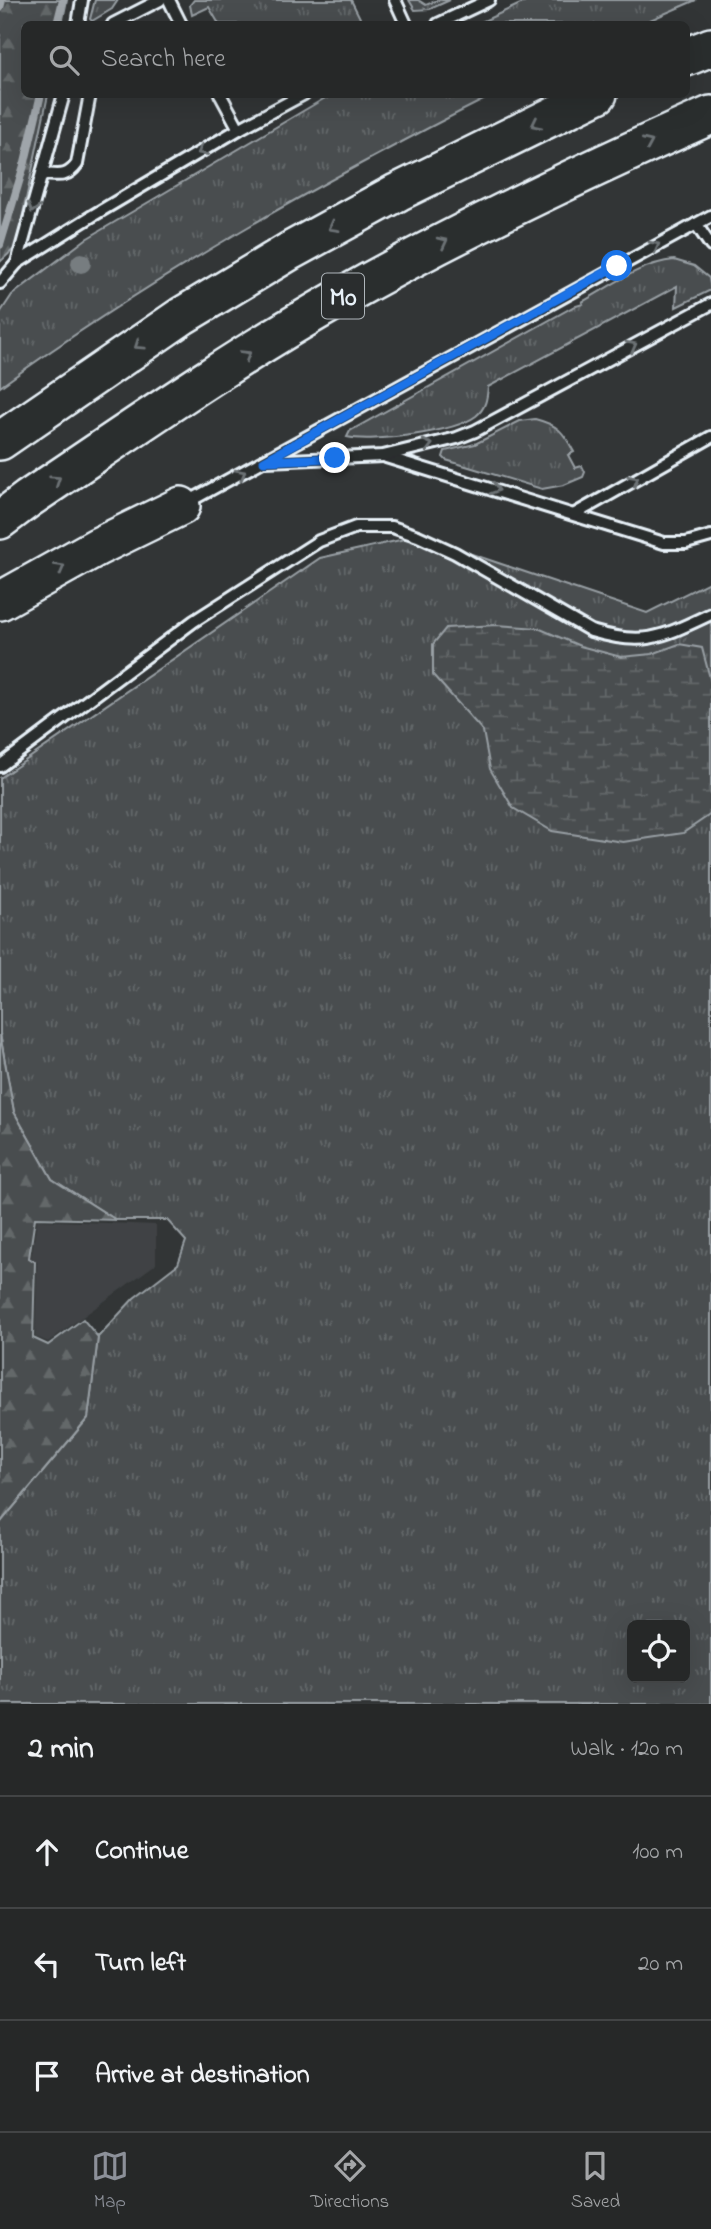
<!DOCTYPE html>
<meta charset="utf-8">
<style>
body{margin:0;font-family:"Indie Flower",sans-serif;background:#323434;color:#f1f3f6}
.controls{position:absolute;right:21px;bottom:21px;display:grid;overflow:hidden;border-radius:10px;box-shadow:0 7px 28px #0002}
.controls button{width:63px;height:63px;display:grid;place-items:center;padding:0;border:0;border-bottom:2px solid #424445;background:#262828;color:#f1f3f6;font:35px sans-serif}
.stop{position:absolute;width:21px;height:21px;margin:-16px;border:5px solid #1a73e8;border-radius:50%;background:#fff}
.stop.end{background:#1a73e8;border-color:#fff;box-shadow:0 2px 7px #0008}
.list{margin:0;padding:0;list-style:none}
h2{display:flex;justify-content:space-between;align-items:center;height:91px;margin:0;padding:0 28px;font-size:30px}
h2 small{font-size:23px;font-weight:400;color:#a4a6a8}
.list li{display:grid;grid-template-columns:46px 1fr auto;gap:21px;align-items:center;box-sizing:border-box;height:112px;padding:0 28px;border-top:2px solid #424445}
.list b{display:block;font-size:26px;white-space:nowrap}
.list em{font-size:23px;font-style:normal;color:#a4a6a8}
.icon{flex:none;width:38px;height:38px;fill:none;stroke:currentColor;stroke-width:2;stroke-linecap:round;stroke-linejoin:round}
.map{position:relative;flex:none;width:711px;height:1704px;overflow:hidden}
.search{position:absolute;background:#262828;box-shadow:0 7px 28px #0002;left:21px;right:21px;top:21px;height:77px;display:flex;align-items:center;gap:18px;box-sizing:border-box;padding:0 24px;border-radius:10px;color:#a4a6a8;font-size:26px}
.sheet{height:427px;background:#262828}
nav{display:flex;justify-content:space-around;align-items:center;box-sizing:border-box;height:98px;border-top:2px solid #424445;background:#262828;font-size:19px;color:#a4a6a8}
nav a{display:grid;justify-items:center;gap:4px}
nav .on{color:#8c9099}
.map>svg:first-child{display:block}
</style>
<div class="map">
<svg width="711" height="1704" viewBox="0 0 711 1704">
<defs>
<pattern id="grass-tufts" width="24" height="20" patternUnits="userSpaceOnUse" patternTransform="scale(1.75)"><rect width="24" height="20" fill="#494d4f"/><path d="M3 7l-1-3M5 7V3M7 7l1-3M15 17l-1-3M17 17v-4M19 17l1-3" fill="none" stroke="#636769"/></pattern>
<pattern id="forest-firs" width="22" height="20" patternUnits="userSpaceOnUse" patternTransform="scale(1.75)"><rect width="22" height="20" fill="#494d4f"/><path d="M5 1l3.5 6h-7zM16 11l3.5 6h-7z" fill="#636769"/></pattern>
<pattern id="wetland-marsh" width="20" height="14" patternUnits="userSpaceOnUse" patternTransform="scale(1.75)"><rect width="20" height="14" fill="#494d4f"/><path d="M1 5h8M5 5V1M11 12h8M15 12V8" fill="none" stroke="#636769"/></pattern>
</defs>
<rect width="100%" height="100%" fill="#323536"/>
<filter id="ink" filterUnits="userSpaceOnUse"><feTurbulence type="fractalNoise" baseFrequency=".0143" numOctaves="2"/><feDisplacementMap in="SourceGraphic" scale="14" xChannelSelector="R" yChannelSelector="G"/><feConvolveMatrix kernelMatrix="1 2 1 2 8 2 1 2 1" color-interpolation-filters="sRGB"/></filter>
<g filter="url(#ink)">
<path fill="#3f4244" d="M 37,1220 L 156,1225 L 156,1264 L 48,1342 L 35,1337 L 37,1262 L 31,1258 Z"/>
<g fill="url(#grass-tufts)" stroke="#989fa4" stroke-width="2" fill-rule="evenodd">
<path d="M 95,0 L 118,0 L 112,9 L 92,21 L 90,19 Z"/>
<path d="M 194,0 L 351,0 L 363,24 L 219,24 L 209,7 L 192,15 L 190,5 Z"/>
<path d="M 409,0 L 418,0 L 426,5 L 438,0 L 450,0 L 430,9 L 415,10 Z"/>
<path d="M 529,0 L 696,0 L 641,24 L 477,24 Z"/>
<path d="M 332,94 L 493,95 C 322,181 155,275 0,387 L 0,313 L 12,295 L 86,239 Z"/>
<path d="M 674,260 L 694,266 L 709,278 L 711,290 L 676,307 L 677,286 L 488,387 C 487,398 486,408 476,416 C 455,432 373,443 347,437 L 350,431 L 573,307 L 583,304 L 582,302 C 611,286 641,263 674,260 Z"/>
<path d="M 535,419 C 558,425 563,431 574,452 L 568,455 L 575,468 L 582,466 L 585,472 L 583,477 L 564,485 L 542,489 L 446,460 L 443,457 L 445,451 L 475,444 L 520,421 Z"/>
<path d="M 418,536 L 647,613 L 711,581 L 711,1704 L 0,1704 L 0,1523 L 88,1418 L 98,1337 L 134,1298 L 178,1264 L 186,1241 L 167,1220 L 116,1220 L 52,1179 L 14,1112 L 0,1034 L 0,778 L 320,558 ZM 632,1625 L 685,1625 L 685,1678 L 632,1678 Z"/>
</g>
<g fill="url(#forest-firs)" stroke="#989fa4" stroke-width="2">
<path d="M 0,0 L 67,0 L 62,24 L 24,24 L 24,94 L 48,95 L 16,247 L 0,262 Z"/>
<path d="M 0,1034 L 14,1112 L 52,1179 L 116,1220 L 35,1218 L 29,1258 L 35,1262 L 33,1338 L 48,1345 L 83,1319 L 98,1337 L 88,1418 L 0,1523 Z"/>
</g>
<path fill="url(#wetland-marsh)" stroke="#989fa4" stroke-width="2" d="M 496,625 L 538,628 L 580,646 L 621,657 L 652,654 L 679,644 L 702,648 L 711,682 L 711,814 L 683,833 L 623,842 L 552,831 L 513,808 L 490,769 L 483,731 L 433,675 L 433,644 L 446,628 Z"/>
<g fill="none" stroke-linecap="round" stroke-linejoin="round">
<g stroke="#9fa5aa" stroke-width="8">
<path d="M 0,8 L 2,0"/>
<path d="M 57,24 L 63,0"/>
<path d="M 0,245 L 25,162 L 41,94"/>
</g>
<defs>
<g id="service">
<path d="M 169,0 L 181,24"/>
<path d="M 395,0 L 406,24"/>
<path d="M 78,24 L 82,0"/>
<path d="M 113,24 L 160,0"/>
<path d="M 438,24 L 489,0"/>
<path d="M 220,94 L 239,129"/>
<path d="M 43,174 C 59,175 67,178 77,164 L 90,94"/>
<path d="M 696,224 L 711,246"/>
<path d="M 17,263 L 64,94"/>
<path d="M 0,283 L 17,263 L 92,216 L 239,129 L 304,94"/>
<path d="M 386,457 L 664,543 L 686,543 L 711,536"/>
<path d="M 266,461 L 383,456 L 457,438 L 475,431 L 711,304"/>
<path d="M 186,503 L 711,216"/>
<path d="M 575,514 L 711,437"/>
<path d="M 0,766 L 194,621 L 319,541 L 356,527 L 392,527 L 418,536 L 455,553 L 591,631 C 645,647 662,637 711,614"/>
</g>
<g id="trunk">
<path d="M 686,57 L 711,47"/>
<path d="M 0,441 L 182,316 L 290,251 L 398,192 L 598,94"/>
<path d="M 0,520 L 28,499 C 131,430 232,359 340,298 C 460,230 585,171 711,115"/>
<path d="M 0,601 L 97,547 L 181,506"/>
</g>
</defs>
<use href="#service" stroke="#e8f1f8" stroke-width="16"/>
<use href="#trunk" stroke="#e8f1f8" stroke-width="42"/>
<use href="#service" stroke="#2a2d2e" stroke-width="10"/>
<use href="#trunk" stroke="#2a2d2e" stroke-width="37"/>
</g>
<circle fill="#777d80" cx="81" cy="263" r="10"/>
<defs><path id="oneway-chevron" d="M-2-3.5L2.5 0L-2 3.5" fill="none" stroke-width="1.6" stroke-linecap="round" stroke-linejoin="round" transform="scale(1.75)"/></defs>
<g stroke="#6c7275">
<use href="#oneway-chevron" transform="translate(536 124) rotate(154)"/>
<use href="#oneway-chevron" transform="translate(648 143) rotate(-24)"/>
<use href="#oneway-chevron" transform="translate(202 151) rotate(150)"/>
<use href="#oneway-chevron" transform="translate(33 208) rotate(106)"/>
<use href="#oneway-chevron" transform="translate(333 227) rotate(151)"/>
<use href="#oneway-chevron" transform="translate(443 242) rotate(-27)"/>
<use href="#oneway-chevron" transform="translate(655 246) rotate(-28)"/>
<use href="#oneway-chevron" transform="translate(139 345) rotate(146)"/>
<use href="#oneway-chevron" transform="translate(632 346) rotate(-28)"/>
<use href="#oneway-chevron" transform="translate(246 355) rotate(-31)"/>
<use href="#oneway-chevron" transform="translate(428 445) rotate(-14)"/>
<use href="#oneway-chevron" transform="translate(241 474) rotate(-28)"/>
<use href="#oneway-chevron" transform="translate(56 480) rotate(-34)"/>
<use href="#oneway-chevron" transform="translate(634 480) rotate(-30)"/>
<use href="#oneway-chevron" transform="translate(495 489) rotate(17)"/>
<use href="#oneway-chevron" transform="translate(60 568) rotate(-29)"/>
</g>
</g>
<g fill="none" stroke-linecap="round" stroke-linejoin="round" filter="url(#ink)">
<path stroke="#1a73e8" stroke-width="9" d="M 335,458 L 264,461 L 617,266"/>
</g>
<g text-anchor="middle" stroke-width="6" stroke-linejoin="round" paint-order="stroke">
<rect fill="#2a2d2e" stroke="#afb6bb" stroke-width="2" x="322" y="273.5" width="42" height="45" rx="5"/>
<g font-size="26" font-weight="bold" fill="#e8f1f8">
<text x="343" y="305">M0</text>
</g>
</g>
</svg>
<div class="controls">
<button><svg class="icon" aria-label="locate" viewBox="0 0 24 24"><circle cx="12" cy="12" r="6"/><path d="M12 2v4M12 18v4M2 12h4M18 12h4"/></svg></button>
</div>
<div class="stop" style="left:617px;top:266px"></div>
<div class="stop end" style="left:335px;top:458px"></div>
<div class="search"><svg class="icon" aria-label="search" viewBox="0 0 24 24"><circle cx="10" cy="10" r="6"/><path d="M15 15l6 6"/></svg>Search here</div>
</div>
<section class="sheet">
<h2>2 min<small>Walk · 120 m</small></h2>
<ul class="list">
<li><svg class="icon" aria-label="ahead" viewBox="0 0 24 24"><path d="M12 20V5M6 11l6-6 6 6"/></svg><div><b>Continue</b></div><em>100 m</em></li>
<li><svg class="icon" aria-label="left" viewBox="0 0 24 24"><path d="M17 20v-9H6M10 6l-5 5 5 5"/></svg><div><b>Turn left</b></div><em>20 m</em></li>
<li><svg class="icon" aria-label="arrive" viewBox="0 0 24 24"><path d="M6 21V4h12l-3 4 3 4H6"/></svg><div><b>Arrive at destination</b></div></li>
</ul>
</section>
<nav>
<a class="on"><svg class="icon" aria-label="map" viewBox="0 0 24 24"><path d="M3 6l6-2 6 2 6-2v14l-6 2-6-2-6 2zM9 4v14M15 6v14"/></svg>Map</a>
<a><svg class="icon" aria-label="directions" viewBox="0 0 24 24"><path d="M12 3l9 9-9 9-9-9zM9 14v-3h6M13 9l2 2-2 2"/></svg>Directions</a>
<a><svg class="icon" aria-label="saved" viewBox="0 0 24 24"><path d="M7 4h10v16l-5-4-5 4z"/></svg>Saved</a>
</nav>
